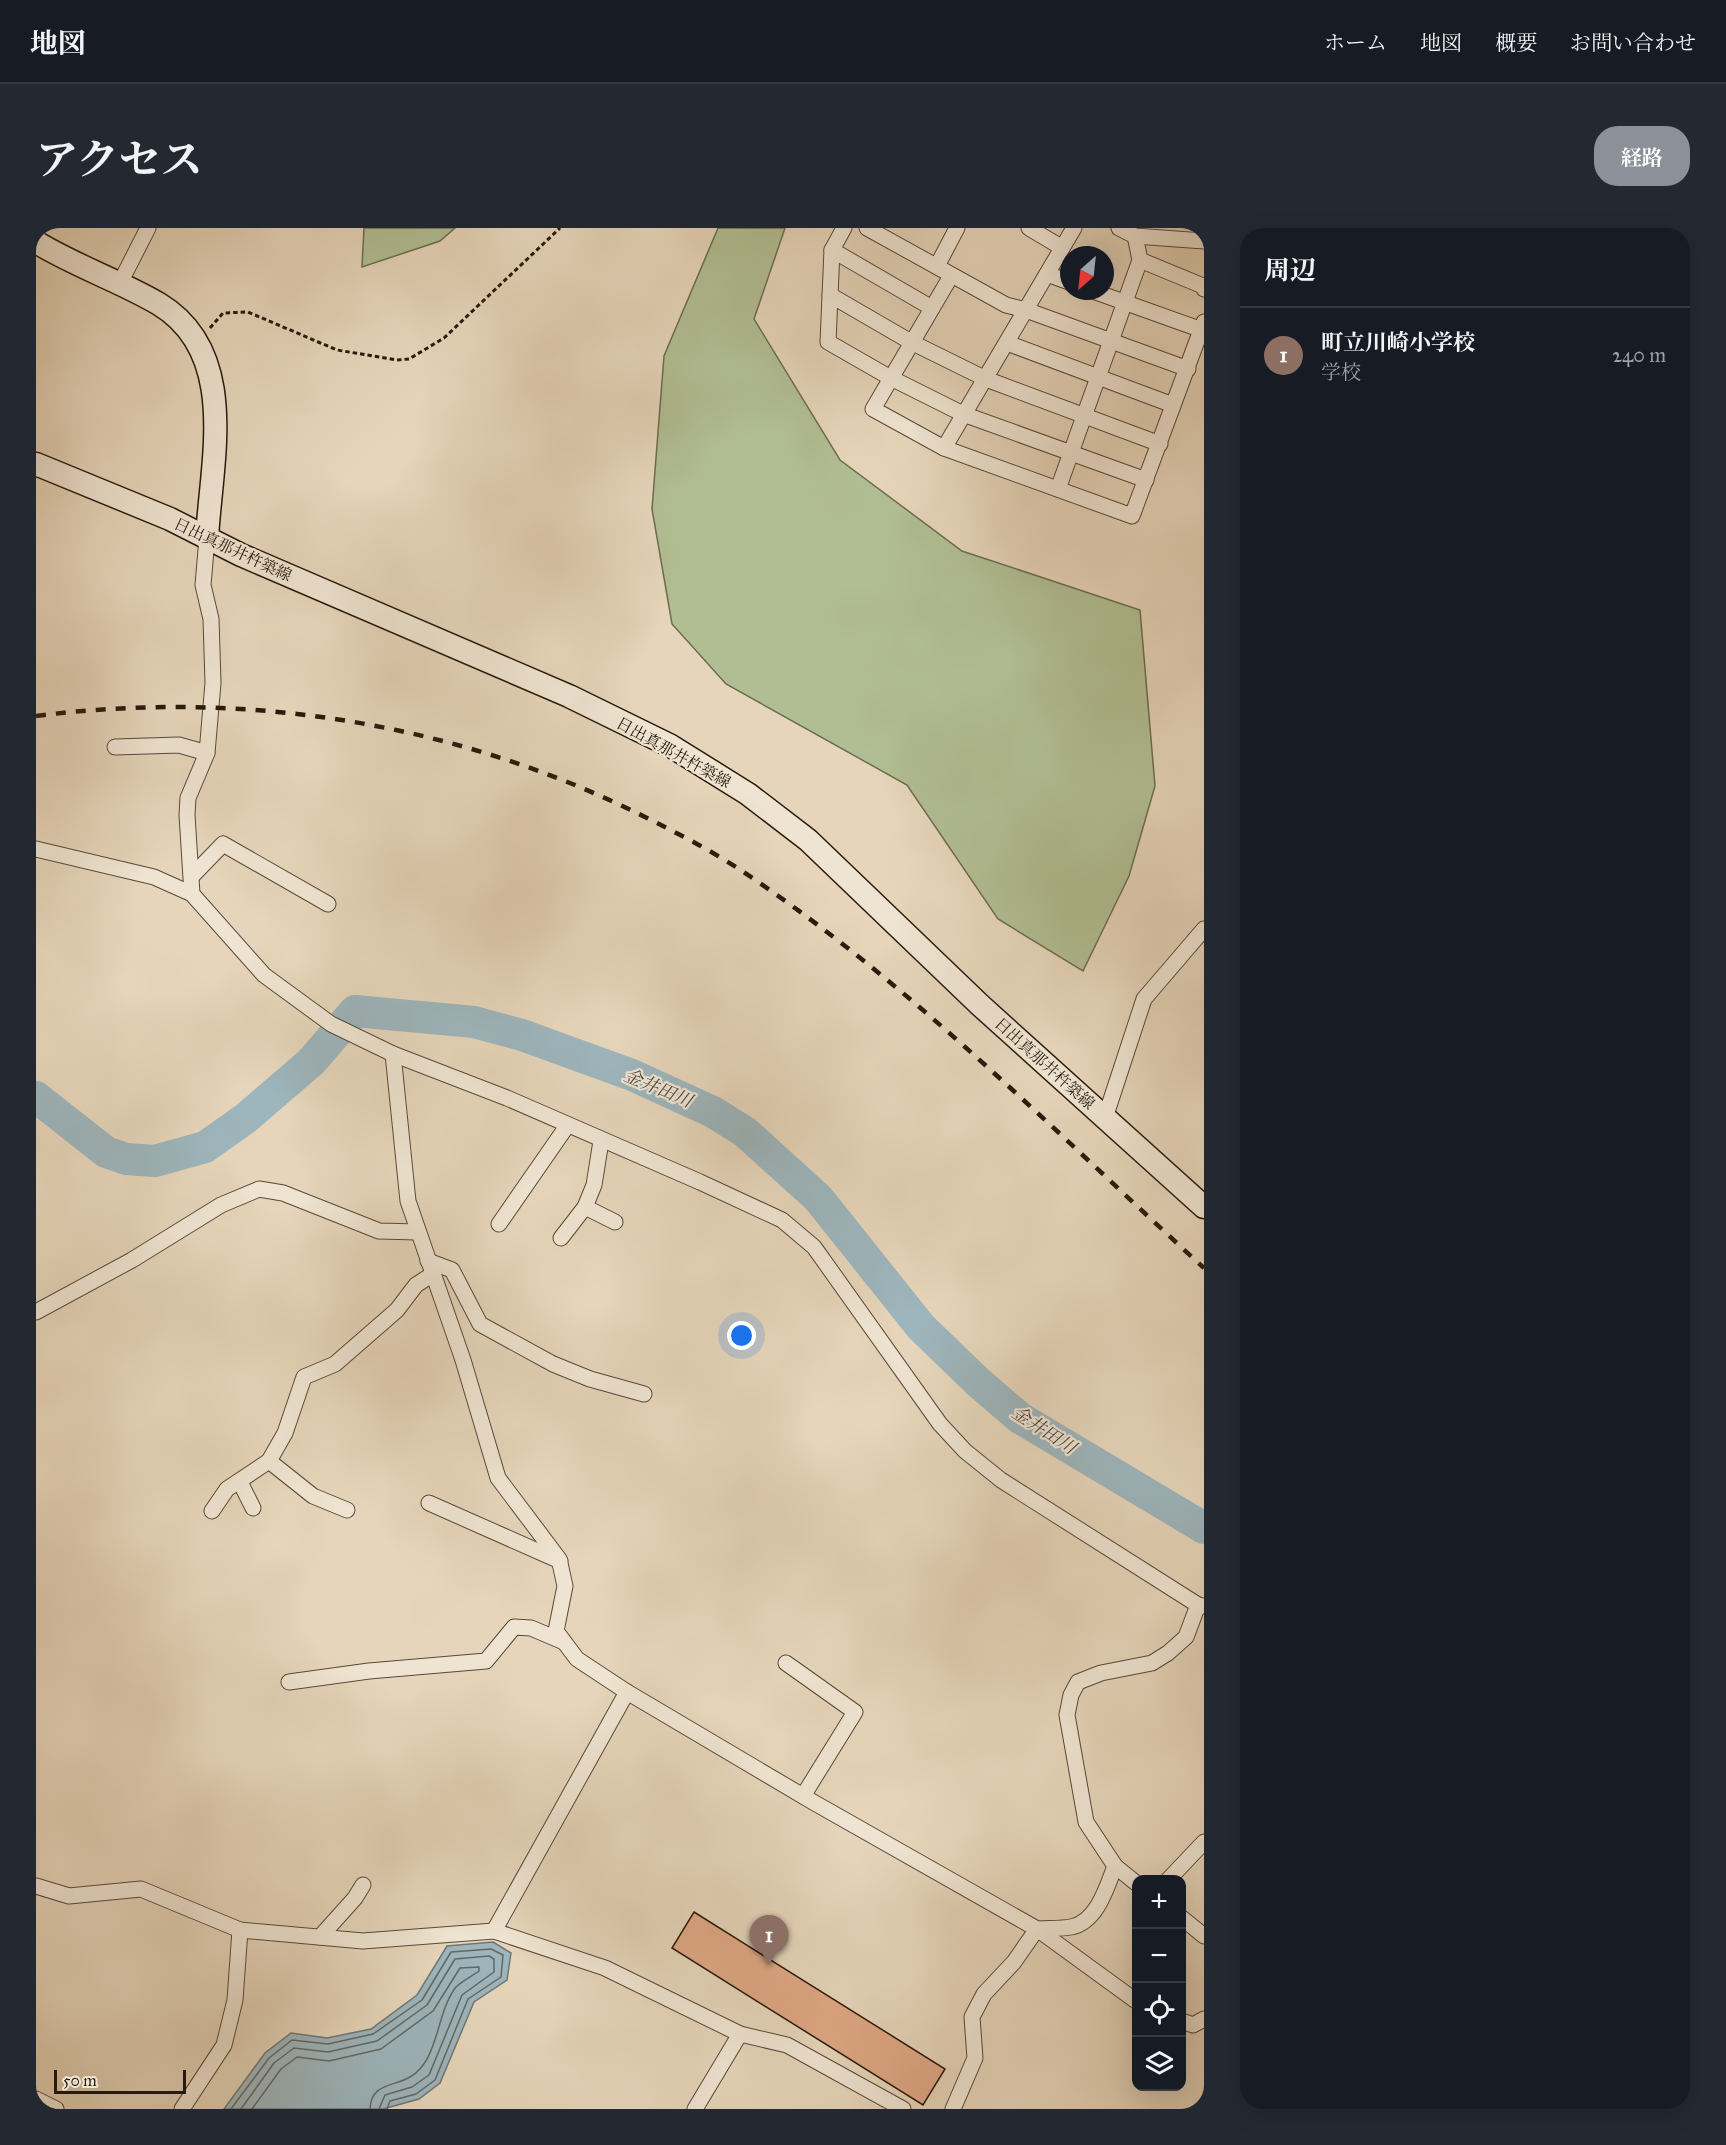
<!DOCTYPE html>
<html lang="ja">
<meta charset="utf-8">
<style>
body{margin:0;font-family:"IM FELL Great Primer","Noto Serif JP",serif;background:#242831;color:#f1f3f6}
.controls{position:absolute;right:18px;bottom:18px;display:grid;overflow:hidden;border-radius:12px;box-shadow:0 6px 24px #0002}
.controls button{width:54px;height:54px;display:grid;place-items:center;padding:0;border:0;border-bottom:2px solid #363941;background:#171b24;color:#f1f3f6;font:30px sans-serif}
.compass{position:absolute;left:1024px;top:18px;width:54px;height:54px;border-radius:50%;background:#171b24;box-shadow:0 6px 24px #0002;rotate:207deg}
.scale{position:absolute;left:18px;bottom:15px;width:132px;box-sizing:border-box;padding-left:6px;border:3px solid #281a0c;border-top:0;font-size:16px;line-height:21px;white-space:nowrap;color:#281a0c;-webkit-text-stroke:4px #efe4d2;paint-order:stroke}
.you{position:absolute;left:706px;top:1108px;width:21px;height:21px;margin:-15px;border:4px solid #fff;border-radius:50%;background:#1a73e8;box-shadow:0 0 0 9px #1a73e833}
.badge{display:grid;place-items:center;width:39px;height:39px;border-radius:50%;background:#8c9099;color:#fff;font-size:20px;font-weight:700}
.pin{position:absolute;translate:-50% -50px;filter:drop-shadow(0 2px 3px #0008)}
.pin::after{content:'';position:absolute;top:32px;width:21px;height:18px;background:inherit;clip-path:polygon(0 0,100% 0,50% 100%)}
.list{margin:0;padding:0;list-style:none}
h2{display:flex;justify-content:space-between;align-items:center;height:78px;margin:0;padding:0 24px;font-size:26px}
h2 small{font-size:20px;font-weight:400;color:#9ea1a6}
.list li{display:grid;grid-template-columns:39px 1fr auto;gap:18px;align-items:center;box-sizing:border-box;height:96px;padding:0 24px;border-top:2px solid #363941}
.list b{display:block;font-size:22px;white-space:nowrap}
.list p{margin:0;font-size:20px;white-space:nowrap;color:#9ea1a6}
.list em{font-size:20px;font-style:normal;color:#9ea1a6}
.icon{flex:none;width:33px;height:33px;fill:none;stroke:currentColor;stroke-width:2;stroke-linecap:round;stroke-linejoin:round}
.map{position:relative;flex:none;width:1168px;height:1881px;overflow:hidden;border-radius:24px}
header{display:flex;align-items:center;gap:36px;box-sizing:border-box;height:84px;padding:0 30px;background:#171b24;border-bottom:2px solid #363941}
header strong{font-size:28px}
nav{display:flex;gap:33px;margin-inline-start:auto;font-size:21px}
.intro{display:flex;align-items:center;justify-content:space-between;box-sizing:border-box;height:144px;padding:0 36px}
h1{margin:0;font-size:42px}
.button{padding:15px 27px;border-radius:24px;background:#8c9099;color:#fff;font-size:21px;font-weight:700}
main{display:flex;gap:36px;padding:0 36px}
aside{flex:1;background:#171b24;border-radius:24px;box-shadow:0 6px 24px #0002}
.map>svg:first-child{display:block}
</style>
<header>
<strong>地図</strong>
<nav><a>ホーム</a><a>地図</a><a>概要</a><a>お問い合わせ</a></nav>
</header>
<div class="intro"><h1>アクセス</h1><a class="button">経路</a></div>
<main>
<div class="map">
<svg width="1168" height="1881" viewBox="0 0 1168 1881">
<rect width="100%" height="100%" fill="#e6d5ba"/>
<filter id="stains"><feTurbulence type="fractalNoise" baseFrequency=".00333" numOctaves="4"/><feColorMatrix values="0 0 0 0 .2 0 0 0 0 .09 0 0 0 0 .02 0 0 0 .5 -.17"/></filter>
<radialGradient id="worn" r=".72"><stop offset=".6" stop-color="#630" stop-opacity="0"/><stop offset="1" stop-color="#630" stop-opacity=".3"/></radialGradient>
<g fill="#b1be93" stroke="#6c6c50" stroke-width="1.5">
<path d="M 328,0 L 419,0 L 404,13 L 326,39 Z"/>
<path d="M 682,0 L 749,0 L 718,91 L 804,232 L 926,323 L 1104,382 L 1119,558 L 1093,648 L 1047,743 L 962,691 L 871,557 L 690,456 L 636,396 L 616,281 L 628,128 Z"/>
</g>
<path fill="#9db5bc" stroke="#6e7776" stroke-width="1.5" d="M 457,1714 L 475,1725 L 471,1752 L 438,1774 L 404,1855 L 383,1871 L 347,1881 L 188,1881 L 229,1825 L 255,1805 L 291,1810 L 335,1801 L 381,1767 L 411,1718 Z"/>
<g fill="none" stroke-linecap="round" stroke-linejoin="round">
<g stroke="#626864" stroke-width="1.5">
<path d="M 195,1881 L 233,1830 L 256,1812 L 292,1816 L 337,1806 L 386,1772 L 415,1724 L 455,1721 L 467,1727 L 465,1749 L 432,1771 L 399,1852 L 380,1866 L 354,1873 L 351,1881"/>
<path d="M 205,1881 L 238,1835 L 258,1820 L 292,1824 L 341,1813 L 391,1777 L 419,1731 L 453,1728 L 458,1731 L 458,1744 L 426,1767 L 393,1847 L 376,1859 L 349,1867 L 343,1881"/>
<path d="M 216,1881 L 245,1841 L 261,1829 L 293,1833 L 345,1821 L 397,1783 L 424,1740 L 443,1739 L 443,1743 C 436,1748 426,1753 420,1759 C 400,1784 403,1833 374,1849 C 357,1859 335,1855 334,1881"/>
</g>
<path stroke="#9db5bc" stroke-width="32" d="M 0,869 L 70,924 L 90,931 L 119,933 L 169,919 L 210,890 L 275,834 L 319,783 L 438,794 L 486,807 L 596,847 L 677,884 L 709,904 L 782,970 L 885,1099 L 942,1154 L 984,1190 L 1168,1300"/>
</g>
<path fill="#dfa886" stroke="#281a0c" stroke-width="1.5" d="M 658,1684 L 909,1841 L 887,1877 L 636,1720 Z"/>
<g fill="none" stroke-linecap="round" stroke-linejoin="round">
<defs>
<g id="street">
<path d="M 808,0 L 796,22 L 792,114 L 853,149 L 927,186 L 1110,252"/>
<path d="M 831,0 L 970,77 L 990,82 L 1152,141"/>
<path d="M 993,0 L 1025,19"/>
<path d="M 1083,0 L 1099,8 L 1168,13"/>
<path d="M 1099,8 L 1104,32 L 1167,58 L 1168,61"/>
<path d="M 796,22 L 896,80"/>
<path d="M 901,38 L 921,0"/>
<path d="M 1011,46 L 1033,54"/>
<path d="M 915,48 L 837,181 L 908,220 L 1096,288 L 1168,94"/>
<path d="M 83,57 L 112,0"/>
<path d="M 1057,63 L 1166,102"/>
<path d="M 794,67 L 875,114 L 950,151 L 1124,216"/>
<path d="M 971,115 L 1137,177"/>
<path d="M 908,220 L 1038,0"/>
<path d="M 1022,261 L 1104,32"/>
<path d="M 79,519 L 143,517 L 171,525"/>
<path d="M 0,621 L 118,649 L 156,666 L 228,747 L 295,796 L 357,826 L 471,870 L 664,954 L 746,992 L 778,1019 L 904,1196 L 929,1223 L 965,1252 L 1162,1377 L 1168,1378"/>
<path d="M 157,647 L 187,616 L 292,676"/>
<path d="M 156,666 L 151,587 L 152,570 L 171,525 L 177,455 L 175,391 L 167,357 L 171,310"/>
<path d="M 357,826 L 372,973 L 427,1132 L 462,1250 L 523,1331 L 529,1358 L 520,1403 L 541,1431 L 591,1464 L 777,1574 L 1001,1701 L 1100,1773"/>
<path d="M 1069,890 L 1108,771 L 1168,701"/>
<path d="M 549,979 L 579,994"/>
<path d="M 463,996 L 531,898"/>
<path d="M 525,1010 L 549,979 L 558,957 L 565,913"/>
<path d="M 392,1033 L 416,1042 L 444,1096 L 517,1136 L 554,1151 L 608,1166"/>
<path d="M 0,1084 L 96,1032 L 185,977 L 223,961 L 247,965 L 343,1003 L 381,1004"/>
<path d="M 233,1233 L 277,1268 L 311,1282"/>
<path d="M 204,1254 L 217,1280"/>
<path d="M 393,1275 L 524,1333"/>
<path d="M 176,1283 L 191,1261 L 233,1233 L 249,1205 L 268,1149 L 299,1136 L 361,1082 L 380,1057 L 397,1046"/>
<path d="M 750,1435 L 819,1484 L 767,1568"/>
<path d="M 253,1454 L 333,1443 L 450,1433 L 478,1399 L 495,1400 L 528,1414"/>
<path d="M 1079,1638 L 1100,1655"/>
<path d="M 1132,1652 L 1168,1614"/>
<path d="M 0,1658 L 33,1668 L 105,1661 L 204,1702 L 327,1713 L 458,1703 L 569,1740 L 704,1806 L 751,1817 L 867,1881"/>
<path d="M 1146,1690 L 1168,1708"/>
<path d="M 1001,1701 C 1012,1700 1024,1701 1035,1699 C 1061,1694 1071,1659 1079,1638 L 1050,1594 L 1031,1487 L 1035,1467 L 1042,1454 L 1065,1445 L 1116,1435 L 1132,1425 L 1150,1409 L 1162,1377"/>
<path d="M 458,1703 L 591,1464"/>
<path d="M 284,1709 L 319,1670 L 327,1657"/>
<path d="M 1146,1793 L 1157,1797 L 1168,1791"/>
<path d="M 0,1871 L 20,1881"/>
<path d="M 146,1881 L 188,1817 L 199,1772 L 204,1702"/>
<path d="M 659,1881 L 704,1806"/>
<path d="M 917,1881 L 939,1830 L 936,1789 L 948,1766 L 978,1734 L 1001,1701"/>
</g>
<g id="secondary">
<path d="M 0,14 C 39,38 84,53 123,76 C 204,125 175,234 171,310"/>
<path d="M 0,236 L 134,291 L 205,327 L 533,468 L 635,518 L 712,566 L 772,612 L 944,777 L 1168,979"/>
</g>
</defs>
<use href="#street" stroke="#584938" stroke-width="17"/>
<use href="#secondary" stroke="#281a0c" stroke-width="25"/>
<path stroke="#281a0c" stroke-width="3" stroke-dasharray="4.5 3" stroke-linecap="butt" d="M 174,100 L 187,85 L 212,84 L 301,122 L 361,132 L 373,131 L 408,110 L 524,0"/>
<use href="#street" stroke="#efe4d2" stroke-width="15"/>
<use href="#secondary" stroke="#efe4d2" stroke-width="22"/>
<path stroke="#281a0c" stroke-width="4.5" stroke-dasharray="10 10" stroke-linecap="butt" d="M 0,488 C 209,461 423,495 611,590 C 643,606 676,623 706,643 C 874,755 1019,904 1168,1040"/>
</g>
<g text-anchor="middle" stroke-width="4.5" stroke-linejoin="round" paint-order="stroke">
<g font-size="16" fill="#281a0c" stroke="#efe4d2">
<text transform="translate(197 321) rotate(25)" y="6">日出真那井杵築線</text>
<text transform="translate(638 524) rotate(29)" y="6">日出真那井杵築線</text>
<text transform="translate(1009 835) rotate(42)" y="6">日出真那井杵築線</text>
</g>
<g font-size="18" font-style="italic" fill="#4b4841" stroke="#efe4d2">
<text transform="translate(622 860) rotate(23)" y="6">金井田川</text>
<text transform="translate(1008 1202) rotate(33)" y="6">金井田川</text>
</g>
</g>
<rect width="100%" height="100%" filter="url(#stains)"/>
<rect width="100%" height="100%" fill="url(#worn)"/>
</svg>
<div class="controls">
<button>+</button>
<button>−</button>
<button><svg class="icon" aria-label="locate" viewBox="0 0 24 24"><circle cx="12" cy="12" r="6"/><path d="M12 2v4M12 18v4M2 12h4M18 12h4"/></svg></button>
<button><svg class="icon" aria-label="layers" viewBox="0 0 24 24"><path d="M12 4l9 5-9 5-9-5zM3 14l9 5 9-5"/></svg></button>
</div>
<svg class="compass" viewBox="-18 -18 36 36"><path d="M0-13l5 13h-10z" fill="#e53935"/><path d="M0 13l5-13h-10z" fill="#9ea1a6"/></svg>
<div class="scale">50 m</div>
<div class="you"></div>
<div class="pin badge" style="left:733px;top:1737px;background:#8d6e63">1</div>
</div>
<aside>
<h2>周辺<small></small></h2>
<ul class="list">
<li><span class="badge" style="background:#8d6e63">1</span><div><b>町立川崎小学校</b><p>学校</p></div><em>240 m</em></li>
</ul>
</aside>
</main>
